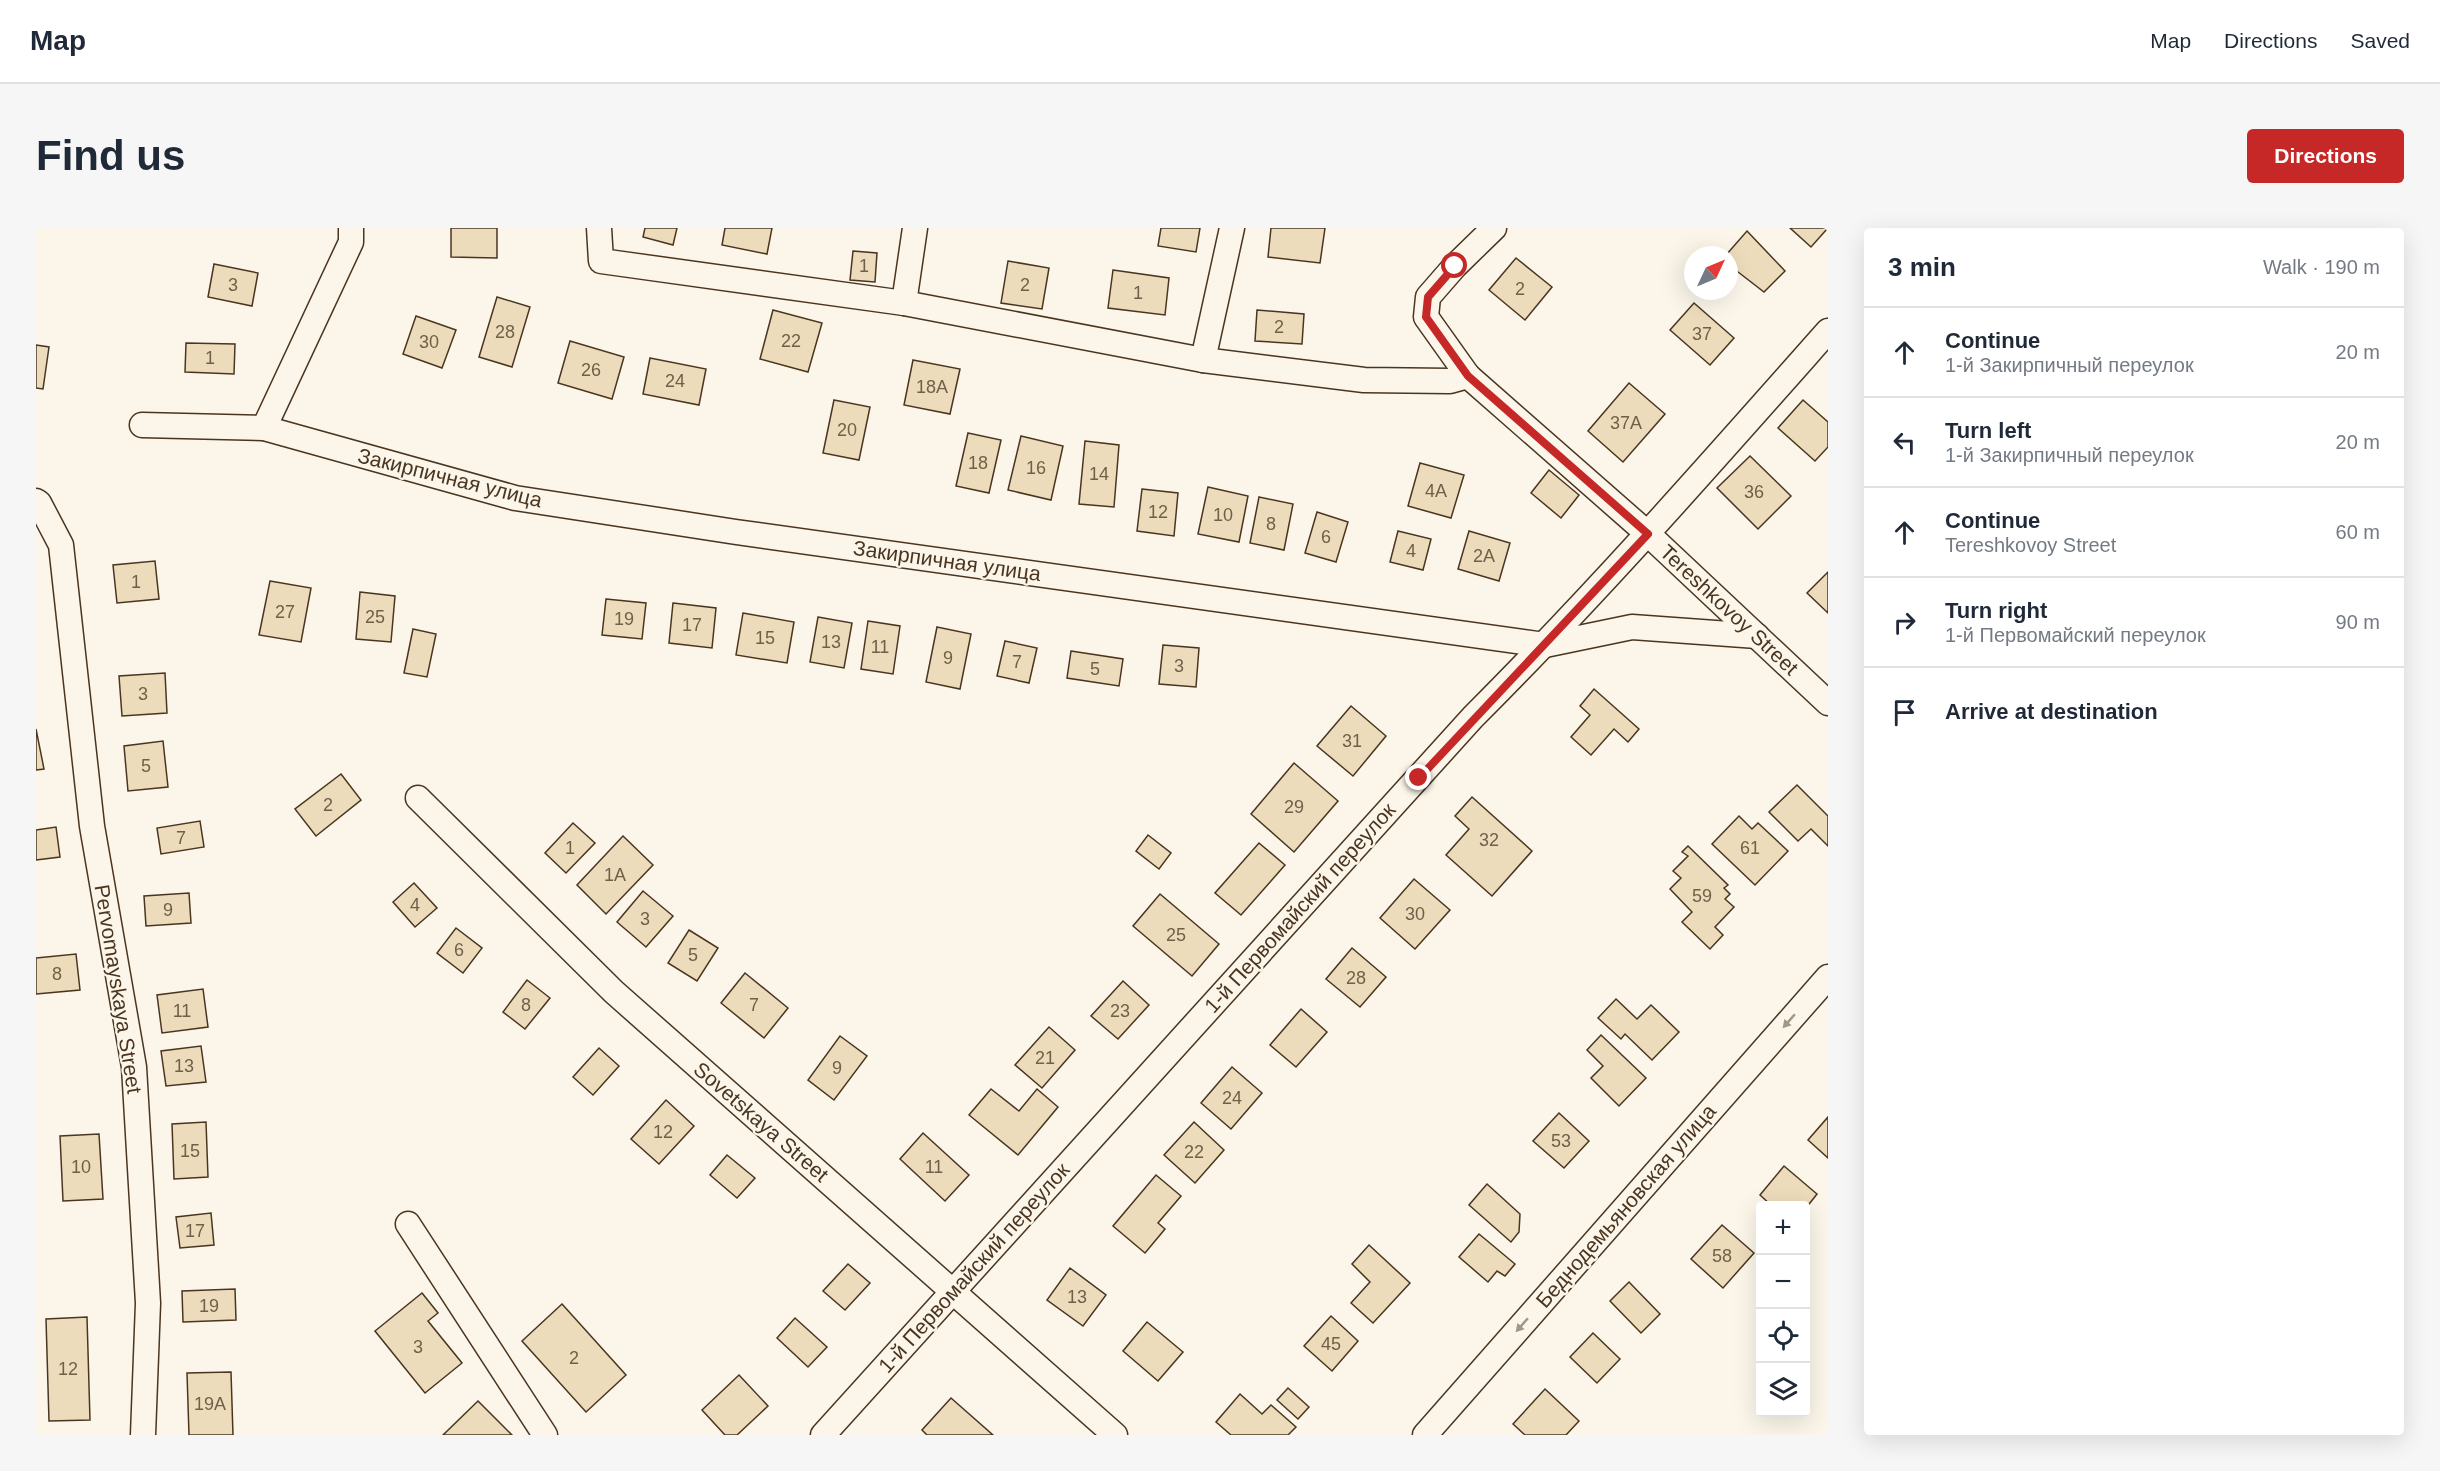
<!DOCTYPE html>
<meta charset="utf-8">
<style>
body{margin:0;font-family:Helvetica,sans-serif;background:#f6f6f7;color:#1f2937}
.controls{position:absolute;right:18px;bottom:18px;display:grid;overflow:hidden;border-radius:6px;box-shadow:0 6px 24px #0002}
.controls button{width:54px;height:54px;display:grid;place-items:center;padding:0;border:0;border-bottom:2px solid #e0e1e3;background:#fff;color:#1f2937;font:30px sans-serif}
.compass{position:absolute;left:1648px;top:18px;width:54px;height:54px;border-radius:50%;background:#fff;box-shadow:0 6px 24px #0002;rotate:46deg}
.stop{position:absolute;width:18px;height:18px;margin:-14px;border:4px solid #c62828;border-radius:50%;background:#fff}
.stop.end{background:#c62828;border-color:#fff;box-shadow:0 2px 6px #0008}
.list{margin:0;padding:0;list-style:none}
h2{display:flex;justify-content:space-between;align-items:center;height:78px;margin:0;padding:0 24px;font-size:26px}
h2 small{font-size:20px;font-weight:400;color:#747a83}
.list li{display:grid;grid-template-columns:39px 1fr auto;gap:18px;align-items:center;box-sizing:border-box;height:90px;padding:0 24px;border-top:2px solid #e0e1e3}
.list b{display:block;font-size:22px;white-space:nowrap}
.list p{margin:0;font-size:20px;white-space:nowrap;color:#747a83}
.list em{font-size:20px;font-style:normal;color:#747a83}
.icon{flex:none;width:33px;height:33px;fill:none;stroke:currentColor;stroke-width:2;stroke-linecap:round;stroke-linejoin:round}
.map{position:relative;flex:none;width:1792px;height:1207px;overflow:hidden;border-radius:6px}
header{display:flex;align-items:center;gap:36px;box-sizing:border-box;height:84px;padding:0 30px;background:#fff;border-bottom:2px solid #e0e1e3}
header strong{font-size:28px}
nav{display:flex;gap:33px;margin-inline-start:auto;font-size:21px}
.intro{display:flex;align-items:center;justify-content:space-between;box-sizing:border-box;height:144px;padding:0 36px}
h1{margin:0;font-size:42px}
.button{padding:15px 27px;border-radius:6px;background:#c62828;color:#fff;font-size:21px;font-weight:700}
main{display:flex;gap:36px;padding:0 36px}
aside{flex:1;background:#fff;border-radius:6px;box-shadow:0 6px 24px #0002}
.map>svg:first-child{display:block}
</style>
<header>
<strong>Map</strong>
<nav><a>Map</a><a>Directions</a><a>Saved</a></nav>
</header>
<div class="intro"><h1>Find us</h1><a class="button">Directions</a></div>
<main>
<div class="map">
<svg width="1792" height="1207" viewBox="0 0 1792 1207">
<rect width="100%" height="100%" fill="#fbf6e9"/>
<g fill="#ecdcbc" stroke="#4a3520" stroke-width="1.5">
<path d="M 415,0 L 461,0 L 461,30 L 415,29 Z"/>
<path d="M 609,0 L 641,0 L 637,17 L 607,9 Z"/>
<path d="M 689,0 L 736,0 L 731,26 L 686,17 Z"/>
<path d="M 1125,0 L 1164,0 L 1160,24 L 1122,18 Z"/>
<path d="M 1235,0 L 1289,0 L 1284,35 L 1232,29 Z"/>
<path d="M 1754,0 L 1790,0 L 1791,1 L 1775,19 Z"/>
<path d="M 1711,3 L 1749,43 L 1728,64 L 1693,37 L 1693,27 L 1690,27 Z"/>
<path d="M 817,23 L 841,25 L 839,54 L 814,52 Z"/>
<path d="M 1480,30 L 1516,59 L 1489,92 L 1453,62 Z"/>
<path d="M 972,33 L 1013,40 L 1006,81 L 965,75 Z"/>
<path d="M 178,36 L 222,45 L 216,78 L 172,69 Z"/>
<path d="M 1077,42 L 1133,50 L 1129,87 L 1072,80 Z"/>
<path d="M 461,69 L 494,79 L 476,139 L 443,129 Z"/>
<path d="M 1658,75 L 1698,110 L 1674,137 L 1634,102 Z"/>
<path d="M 737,82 L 786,95 L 772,144 L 724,131 Z"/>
<path d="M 1221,82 L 1268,86 L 1266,116 L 1219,113 Z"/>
<path d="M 380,88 L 420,102 L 406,140 L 367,126 Z"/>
<path d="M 534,113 L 588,129 L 576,171 L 522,155 Z"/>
<path d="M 150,115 L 199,116 L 198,146 L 149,144 Z"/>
<path d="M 0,117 L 13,119 L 7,161 L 0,160 Z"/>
<path d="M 614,130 L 670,141 L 663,177 L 607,166 Z"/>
<path d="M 877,132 L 924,141 L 914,186 L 868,177 Z"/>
<path d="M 1593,155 L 1629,186 L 1587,234 L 1552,203 Z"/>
<path d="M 798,172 L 834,179 L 823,232 L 787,225 Z"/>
<path d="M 1767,172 L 1792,194 L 1792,219 L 1779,233 L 1742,200 Z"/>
<path d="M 932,205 L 965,212 L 953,265 L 920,258 Z"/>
<path d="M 985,208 L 1027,218 L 1015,272 L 972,262 Z"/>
<path d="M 1049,213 L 1083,217 L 1078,279 L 1043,276 Z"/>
<path d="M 1714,228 L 1755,268 L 1722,301 L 1681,260 Z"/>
<path d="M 1384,235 L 1428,247 L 1415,290 L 1372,278 Z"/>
<path d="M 1513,242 L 1543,267 L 1525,290 L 1495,265 Z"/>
<path d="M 1172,259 L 1212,268 L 1203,314 L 1162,306 Z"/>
<path d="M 1106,261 L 1142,265 L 1138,308 L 1101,303 Z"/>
<path d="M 1223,269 L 1257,276 L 1248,322 L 1214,315 Z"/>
<path d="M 1281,284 L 1312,294 L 1300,334 L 1269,325 Z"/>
<path d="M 1362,303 L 1395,311 L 1387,342 L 1354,334 Z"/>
<path d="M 1433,303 L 1474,315 L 1463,353 L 1422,341 Z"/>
<path d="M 119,333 L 123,371 L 81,375 L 77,337 Z"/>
<path d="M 1792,344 L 1792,385 L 1771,365 Z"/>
<path d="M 234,353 L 275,360 L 265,414 L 223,407 Z"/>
<path d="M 324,364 L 359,368 L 355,414 L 320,411 Z"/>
<path d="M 570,371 L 610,375 L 606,411 L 566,407 Z"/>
<path d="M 637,375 L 680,380 L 676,420 L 633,415 Z"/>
<path d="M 707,385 L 758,394 L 751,435 L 700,427 Z"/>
<path d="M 782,389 L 816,395 L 808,440 L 774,434 Z"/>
<path d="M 832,393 L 864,398 L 857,446 L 825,441 Z"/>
<path d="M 901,399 L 935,406 L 924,461 L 890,454 Z"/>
<path d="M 377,401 L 400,406 L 391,449 L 368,445 Z"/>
<path d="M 969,413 L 1001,420 L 993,455 L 961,448 Z"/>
<path d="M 1127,417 L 1163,420 L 1160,459 L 1123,456 Z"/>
<path d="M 1035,423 L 1087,431 L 1083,458 L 1031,450 Z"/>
<path d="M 129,445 L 131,485 L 86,488 L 83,448 Z"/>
<path d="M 1558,461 L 1603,501 L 1592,514 L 1578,501 L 1555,527 L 1535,509 L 1554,487 L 1544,478 Z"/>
<path d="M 1315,478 L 1350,508 L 1317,548 L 1281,518 Z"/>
<path d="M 0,501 L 8,541 L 0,542 Z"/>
<path d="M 127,513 L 132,559 L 92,563 L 88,518 Z"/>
<path d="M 1258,535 L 1302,573 L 1258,624 L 1215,586 Z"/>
<path d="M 305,546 L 325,572 L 280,608 L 259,581 Z"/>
<path d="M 1761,557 L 1792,588 L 1792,618 L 1775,601 L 1762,613 L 1733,584 Z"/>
<path d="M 1436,569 L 1496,623 L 1456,668 L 1410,627 L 1433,601 L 1419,588 Z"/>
<path d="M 1703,588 L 1716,601 L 1722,595 L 1752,623 L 1719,657 L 1676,616 Z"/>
<path d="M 164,593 L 168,619 L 125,626 L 121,600 Z"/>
<path d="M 537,595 L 559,615 L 530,645 L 509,625 Z"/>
<path d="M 20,599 L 24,629 L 0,632 L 0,602 Z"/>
<path d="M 1112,607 L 1135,625 L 1123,641 L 1100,623 Z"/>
<path d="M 587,608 L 617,637 L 570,686 L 541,657 Z"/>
<path d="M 1223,615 L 1249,637 L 1205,687 L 1179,665 Z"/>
<path d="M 1652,618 L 1692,657 L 1688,660 L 1694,666 L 1689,671 L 1698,679 L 1679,699 L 1687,707 L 1674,721 L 1646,694 L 1656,684 L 1634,661 L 1645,650 L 1637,643 L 1652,628 L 1646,624 Z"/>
<path d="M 1378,651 L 1414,682 L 1379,721 L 1344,690 Z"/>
<path d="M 378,655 L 401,680 L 379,699 L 357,674 Z"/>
<path d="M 607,663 L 637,688 L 610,719 L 581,694 Z"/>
<path d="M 153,665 L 155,695 L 110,698 L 108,668 Z"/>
<path d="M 1124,666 L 1183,716 L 1156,748 L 1097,698 Z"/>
<path d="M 420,700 L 446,720 L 427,745 L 401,725 Z"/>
<path d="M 653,702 L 682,720 L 661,753 L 632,735 Z"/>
<path d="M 1316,720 L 1350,749 L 1324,779 L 1290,751 Z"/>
<path d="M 40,726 L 44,762 L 0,766 L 0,730 Z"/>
<path d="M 709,745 L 752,780 L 728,810 L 685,775 Z"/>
<path d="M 491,752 L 514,770 L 489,801 L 467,784 Z"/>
<path d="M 1087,753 L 1113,777 L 1082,811 L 1055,788 Z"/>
<path d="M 167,761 L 172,799 L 126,805 L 121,767 Z"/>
<path d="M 1580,771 L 1601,791 L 1615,777 L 1643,804 L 1616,832 L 1589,806 L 1585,811 L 1562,790 Z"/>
<path d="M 1265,781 L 1291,804 L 1260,839 L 1234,817 Z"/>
<path d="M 1013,799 L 1039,822 L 1006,860 L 979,837 Z"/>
<path d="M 1565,807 L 1610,850 L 1583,878 L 1555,850 L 1567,838 L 1551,822 Z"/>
<path d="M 804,808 L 831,828 L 798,872 L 772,852 Z"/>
<path d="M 165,818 L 170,854 L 130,858 L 125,823 Z"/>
<path d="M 563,820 L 583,838 L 557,867 L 537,849 Z"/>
<path d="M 1196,839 L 1226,865 L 1195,901 L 1165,875 Z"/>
<path d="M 955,861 L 983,883 L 1001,861 L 1022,879 L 982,927 L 933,887 Z"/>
<path d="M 630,872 L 658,898 L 623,936 L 595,911 Z"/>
<path d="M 1523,885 L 1553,913 L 1528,940 L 1497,913 Z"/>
<path d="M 1792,889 L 1792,930 L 1772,912 Z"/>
<path d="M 170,894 L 172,949 L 138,951 L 136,896 Z"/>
<path d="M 1158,894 L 1188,922 L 1159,955 L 1128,927 Z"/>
<path d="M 887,905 L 933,947 L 909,973 L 864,931 Z"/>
<path d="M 63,906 L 67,971 L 27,973 L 24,908 Z"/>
<path d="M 691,927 L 719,950 L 701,970 L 674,947 Z"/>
<path d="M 1748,938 L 1781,966 L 1770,980 L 1770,978 L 1736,978 L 1724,967 Z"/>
<path d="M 1120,947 L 1145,968 L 1122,995 L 1129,1001 L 1109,1025 L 1077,998 Z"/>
<path d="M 1451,956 L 1484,986 L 1483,1004 L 1475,1014 L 1433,977 Z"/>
<path d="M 175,985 L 178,1017 L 144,1020 L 140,989 Z"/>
<path d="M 1686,997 L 1718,1025 L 1687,1060 L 1655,1031 Z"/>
<path d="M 1443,1006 L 1479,1036 L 1469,1048 L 1461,1043 L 1452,1054 L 1423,1029 Z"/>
<path d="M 1333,1017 L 1374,1055 L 1337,1095 L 1315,1075 L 1334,1054 L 1316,1036 Z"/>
<path d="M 812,1036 L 834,1055 L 809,1082 L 787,1063 Z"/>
<path d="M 1034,1040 L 1070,1067 L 1047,1098 L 1011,1072 Z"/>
<path d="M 1593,1054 L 1624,1086 L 1605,1105 L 1574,1073 Z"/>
<path d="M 199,1061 L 200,1092 L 147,1094 L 146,1063 Z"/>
<path d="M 386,1065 L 402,1085 L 392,1093 L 426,1135 L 389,1165 L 339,1103 Z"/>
<path d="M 526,1076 L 590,1147 L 550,1184 L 486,1113 Z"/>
<path d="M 1295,1088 L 1322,1113 L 1296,1143 L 1268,1118 Z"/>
<path d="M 51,1089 L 54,1192 L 13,1193 L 10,1091 Z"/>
<path d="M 759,1090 L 791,1119 L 772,1139 L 741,1110 Z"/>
<path d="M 1111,1094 L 1147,1124 L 1122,1153 L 1087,1123 Z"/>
<path d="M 1557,1105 L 1584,1131 L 1561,1155 L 1534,1129 Z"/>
<path d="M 195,1144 L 197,1207 L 153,1207 L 151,1145 Z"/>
<path d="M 703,1147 L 732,1178 L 701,1207 L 689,1207 L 666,1182 Z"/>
<path d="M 1252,1160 L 1273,1179 L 1262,1191 L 1241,1172 Z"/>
<path d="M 1509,1161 L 1543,1193 L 1530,1207 L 1489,1207 L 1477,1196 Z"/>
<path d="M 1204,1166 L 1226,1186 L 1235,1177 L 1260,1199 L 1252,1207 L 1195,1207 L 1180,1194 Z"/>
<path d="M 915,1170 L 957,1207 L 891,1207 L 886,1202 Z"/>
<path d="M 442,1173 L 476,1207 L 407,1207 Z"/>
</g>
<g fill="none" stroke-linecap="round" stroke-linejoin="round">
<defs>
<g id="minor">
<path d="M 563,0 L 565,33 L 868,75 L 1167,132"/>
<path d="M 1196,0 L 1167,132 L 1328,152 L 1414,153 L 1432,148"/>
<path d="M 1458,0 L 1419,38 L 1392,69 L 1390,89 L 1432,148 L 1612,306 L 1792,475"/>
<path d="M 868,75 L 879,0"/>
<path d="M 106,197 L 228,200 L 479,270 L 700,304 L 1509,417 L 1596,399 L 1721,408"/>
<path d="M 228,200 L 315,14 L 315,0"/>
<path d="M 0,273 L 3,275 L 25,317 L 56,598 L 98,839 L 112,1075 L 107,1207"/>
<path d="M 382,570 L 578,764 L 1079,1207"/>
<path d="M 372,996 L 509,1207"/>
<path d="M 787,1207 L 1437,489 C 1561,365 1676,234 1792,103"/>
<path d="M 1389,1207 L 1792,749"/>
</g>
</defs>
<use href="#minor" stroke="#4a3520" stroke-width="27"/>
<use href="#minor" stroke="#fbf6e9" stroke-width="24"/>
</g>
<defs><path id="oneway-solid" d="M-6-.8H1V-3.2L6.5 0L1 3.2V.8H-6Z" transform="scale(1.5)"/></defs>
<g fill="#a29684">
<use href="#oneway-solid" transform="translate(1753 793) rotate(131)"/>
<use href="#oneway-solid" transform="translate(1486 1097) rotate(131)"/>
</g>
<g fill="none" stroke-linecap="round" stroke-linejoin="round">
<path stroke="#c62828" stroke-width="8" d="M 1383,550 L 1612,306 L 1432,148 L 1390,89 L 1392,69 L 1419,38"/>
</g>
<g text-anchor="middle" stroke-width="4.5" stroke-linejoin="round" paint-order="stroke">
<g font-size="18" fill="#725f47">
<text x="828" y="44">1</text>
<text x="197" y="63">3</text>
<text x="989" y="63">2</text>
<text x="1484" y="67">2</text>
<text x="1102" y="71">1</text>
<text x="1243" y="105">2</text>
<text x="469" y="110">28</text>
<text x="1666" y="112">37</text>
<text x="755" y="119">22</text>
<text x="393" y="120">30</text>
<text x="174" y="136">1</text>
<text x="555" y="148">26</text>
<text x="639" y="159">24</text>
<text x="896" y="165">18А</text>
<text x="1590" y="201">37А</text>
<text x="811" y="208">20</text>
<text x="942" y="241">18</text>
<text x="1000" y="246">16</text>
<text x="1063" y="252">14</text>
<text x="1400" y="269">4А</text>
<text x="1718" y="270">36</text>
<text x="1122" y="290">12</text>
<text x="1187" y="293">10</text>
<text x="1235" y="302">8</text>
<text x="1290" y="315">6</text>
<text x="1375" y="329">4</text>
<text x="1448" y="334">2А</text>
<text x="100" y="360">1</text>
<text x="249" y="390">27</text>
<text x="339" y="395">25</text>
<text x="588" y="397">19</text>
<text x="656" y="403">17</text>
<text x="729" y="416">15</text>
<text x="795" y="420">13</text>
<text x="844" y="425">11</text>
<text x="912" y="436">9</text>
<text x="981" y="440">7</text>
<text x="1143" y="444">3</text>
<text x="1059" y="447">5</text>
<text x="107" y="472">3</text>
<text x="1316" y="519">31</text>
<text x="110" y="544">5</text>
<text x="292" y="583">2</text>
<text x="1258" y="585">29</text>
<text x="145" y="616">7</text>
<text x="1453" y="618">32</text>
<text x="534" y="626">1</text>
<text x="1714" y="626">61</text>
<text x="579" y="653">1А</text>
<text x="1666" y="674">59</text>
<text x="379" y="683">4</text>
<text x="132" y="688">9</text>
<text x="1379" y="692">30</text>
<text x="609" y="697">3</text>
<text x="1140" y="713">25</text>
<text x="423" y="728">6</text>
<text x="657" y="733">5</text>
<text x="21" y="752">8</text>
<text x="1320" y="756">28</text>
<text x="490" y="783">8</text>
<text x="718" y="783">7</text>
<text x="146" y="789">11</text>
<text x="1084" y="789">23</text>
<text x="1009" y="836">21</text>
<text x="148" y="844">13</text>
<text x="801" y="846">9</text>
<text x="1196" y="876">24</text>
<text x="627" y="910">12</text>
<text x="1525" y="919">53</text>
<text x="154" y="929">15</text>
<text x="1158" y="930">22</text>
<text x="45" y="945">10</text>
<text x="898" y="945">11</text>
<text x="159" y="1009">17</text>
<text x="1686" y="1034">58</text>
<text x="1041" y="1075">13</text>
<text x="173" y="1084">19</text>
<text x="1295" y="1122">45</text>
<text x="382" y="1125">3</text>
<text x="538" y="1136">2</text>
<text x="32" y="1147">12</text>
<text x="174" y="1182">19А</text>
</g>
<g font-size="21" fill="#4a3520" stroke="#fbf6e9">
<text transform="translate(414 250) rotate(14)" y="7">Закирпичная улица</text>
<text transform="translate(911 333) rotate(8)" y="7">Закирпичная улица</text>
<text transform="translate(1693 382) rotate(43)" y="7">Tereshkovoy Street</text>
<text transform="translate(1264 680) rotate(-48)" y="7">1-й Первомайский переулок</text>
<text transform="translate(82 761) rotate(81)" y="7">Pervomayskaya Street</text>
<text transform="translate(725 894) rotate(41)" y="7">Sovetskaya Street</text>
<text transform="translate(1590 978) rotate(-49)" y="7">Беднодемьяновская улица</text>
<text transform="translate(938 1040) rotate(-48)" y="7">1-й Первомайский переулок</text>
</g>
</g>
</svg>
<div class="controls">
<button>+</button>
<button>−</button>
<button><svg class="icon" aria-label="locate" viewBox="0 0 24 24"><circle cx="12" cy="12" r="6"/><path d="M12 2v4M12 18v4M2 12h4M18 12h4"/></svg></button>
<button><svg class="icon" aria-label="layers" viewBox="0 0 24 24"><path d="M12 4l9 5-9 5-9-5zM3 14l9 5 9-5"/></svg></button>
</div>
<svg class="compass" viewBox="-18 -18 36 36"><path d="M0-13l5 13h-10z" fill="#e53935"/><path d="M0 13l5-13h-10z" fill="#747a83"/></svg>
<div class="stop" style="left:1419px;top:38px"></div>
<div class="stop end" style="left:1383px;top:550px"></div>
</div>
<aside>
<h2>3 min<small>Walk · 190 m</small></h2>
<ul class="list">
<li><svg class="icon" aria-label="ahead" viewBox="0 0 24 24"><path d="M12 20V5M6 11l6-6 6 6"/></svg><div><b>Continue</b><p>1-й Закирпичный переулок</p></div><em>20 m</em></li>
<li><svg class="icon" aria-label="left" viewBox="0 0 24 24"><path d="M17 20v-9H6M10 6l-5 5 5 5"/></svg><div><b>Turn left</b><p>1-й Закирпичный переулок</p></div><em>20 m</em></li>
<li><svg class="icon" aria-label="ahead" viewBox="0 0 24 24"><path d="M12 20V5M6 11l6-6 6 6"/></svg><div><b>Continue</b><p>Tereshkovoy Street</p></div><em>60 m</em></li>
<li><svg class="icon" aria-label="right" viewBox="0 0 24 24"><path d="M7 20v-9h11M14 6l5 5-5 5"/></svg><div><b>Turn right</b><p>1-й Первомайский переулок</p></div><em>90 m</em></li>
<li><svg class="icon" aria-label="arrive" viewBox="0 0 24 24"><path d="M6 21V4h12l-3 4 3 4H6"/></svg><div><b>Arrive at destination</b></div></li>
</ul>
</aside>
</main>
